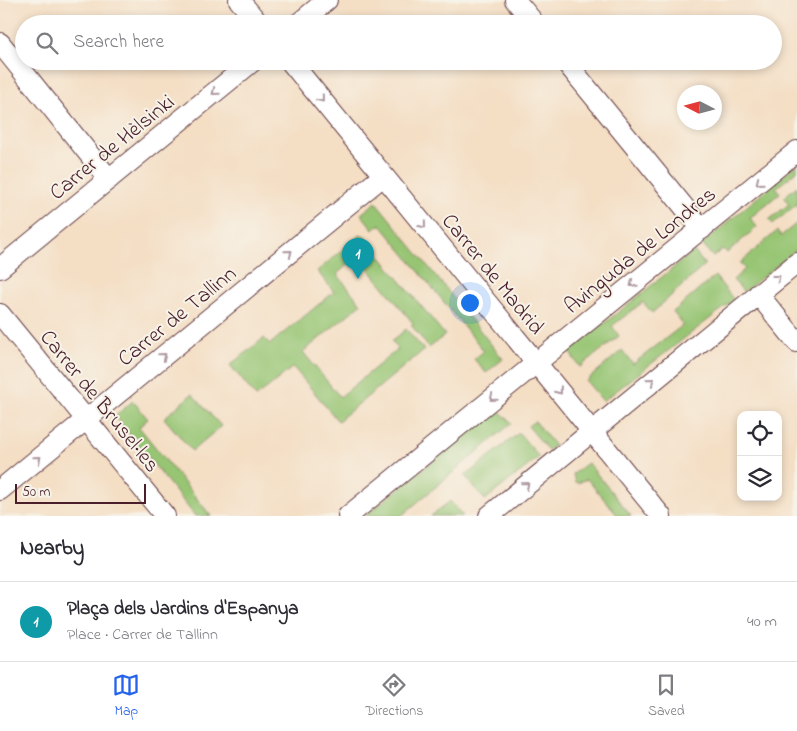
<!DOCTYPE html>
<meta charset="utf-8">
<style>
body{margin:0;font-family:"Indie Flower",sans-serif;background:#f2f2f3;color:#2b2b33}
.controls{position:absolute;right:15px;bottom:15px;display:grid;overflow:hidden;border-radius:10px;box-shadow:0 2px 8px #0003}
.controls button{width:45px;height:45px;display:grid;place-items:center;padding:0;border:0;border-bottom:1px solid #e1e1e2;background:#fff;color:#2b2b33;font:25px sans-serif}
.compass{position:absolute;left:677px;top:85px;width:45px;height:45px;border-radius:50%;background:#fff;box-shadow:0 2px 8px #0003;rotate:276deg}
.scale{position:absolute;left:15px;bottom:12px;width:131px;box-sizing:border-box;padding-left:5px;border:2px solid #4a1f2b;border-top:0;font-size:14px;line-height:18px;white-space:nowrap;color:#4a1f2b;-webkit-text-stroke:4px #f7f3e8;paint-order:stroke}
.you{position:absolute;left:469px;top:302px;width:18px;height:18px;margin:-12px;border:4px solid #fff;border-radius:50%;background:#1a73e8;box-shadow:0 0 0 8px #1a73e833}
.badge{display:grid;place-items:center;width:32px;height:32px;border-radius:50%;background:#2563eb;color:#fff;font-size:16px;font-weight:700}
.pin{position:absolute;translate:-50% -41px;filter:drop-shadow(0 1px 2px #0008)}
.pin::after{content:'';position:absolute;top:26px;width:18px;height:15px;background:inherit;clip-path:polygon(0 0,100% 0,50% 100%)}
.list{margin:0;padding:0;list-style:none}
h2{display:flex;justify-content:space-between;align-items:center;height:65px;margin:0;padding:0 20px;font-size:21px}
h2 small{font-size:16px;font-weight:400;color:#7c7c81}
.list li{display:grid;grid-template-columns:32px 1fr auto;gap:15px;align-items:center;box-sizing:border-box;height:80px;padding:0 20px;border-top:1px solid #e1e1e2}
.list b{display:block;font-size:19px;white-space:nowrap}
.list p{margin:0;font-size:16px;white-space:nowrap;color:#7c7c81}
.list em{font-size:16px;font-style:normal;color:#7c7c81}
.icon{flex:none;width:28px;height:28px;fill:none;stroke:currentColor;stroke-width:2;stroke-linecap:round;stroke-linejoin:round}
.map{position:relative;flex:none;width:797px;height:516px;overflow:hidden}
.search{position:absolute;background:#fff;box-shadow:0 2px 8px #0003;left:15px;right:15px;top:15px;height:55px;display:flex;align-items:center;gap:12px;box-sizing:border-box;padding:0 18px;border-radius:28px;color:#7c7c81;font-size:19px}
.sheet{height:145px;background:#fff}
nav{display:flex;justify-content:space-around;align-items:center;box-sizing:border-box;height:70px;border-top:1px solid #e1e1e2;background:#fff;font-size:14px;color:#7c7c81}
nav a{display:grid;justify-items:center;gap:2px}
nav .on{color:#2563eb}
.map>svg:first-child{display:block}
</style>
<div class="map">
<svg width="797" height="516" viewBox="0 0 797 516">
<rect width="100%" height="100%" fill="#f7f3e8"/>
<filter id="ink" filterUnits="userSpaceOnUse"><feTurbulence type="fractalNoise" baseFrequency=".02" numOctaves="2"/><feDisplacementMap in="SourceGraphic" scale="10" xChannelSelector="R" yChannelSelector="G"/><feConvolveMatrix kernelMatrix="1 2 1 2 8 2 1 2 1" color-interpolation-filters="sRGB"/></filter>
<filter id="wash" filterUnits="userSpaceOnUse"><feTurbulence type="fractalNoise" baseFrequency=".0096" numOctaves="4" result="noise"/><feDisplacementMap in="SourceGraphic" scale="20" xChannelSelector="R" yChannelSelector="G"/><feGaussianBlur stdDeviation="1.12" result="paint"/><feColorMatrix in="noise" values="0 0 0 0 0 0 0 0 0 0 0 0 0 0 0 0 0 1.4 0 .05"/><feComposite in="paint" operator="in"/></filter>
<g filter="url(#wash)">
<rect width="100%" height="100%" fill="#f4dec4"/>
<g fill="#97c573" stroke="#70724f">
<path d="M 797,164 L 797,171 L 776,188 L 780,193 L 750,218 L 757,227 L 727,253 L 723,249 L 713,257 L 702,244 Z"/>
<path d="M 797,186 L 797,204 L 773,224 L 769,220 L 789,204 L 784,197 Z"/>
<path d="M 376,202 L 503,359 L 486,373 L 474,359 L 484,351 L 380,224 L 373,229 L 361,214 Z"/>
<path d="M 797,223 L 797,249 L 744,292 L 733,280 L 745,269 L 740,263 L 777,231 L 781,236 Z"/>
<path d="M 362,234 L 445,335 L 429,348 L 411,325 L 413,323 L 358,256 L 337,274 L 361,304 L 303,352 L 340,397 L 398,349 L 392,341 L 406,329 L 424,350 L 338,421 L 293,367 L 256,397 L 230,365 L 264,338 L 270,344 L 334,292 L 317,271 Z"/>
<path d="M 694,251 L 705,265 L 652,313 L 643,302 L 612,326 L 619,336 L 580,367 L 569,352 Z"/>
<path d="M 715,276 L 734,300 L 603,401 L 586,381 L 622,350 L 633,364 L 683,325 L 673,312 Z"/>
<path d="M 192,394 L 221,426 L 192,451 L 164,418 Z"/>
<path d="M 133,401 L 148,419 L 139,427 L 211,516 L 195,516 L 115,416 Z"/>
<path d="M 497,409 L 512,423 L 401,516 L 365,516 Z"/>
<path d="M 535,421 L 555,446 L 548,450 L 528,426 Z"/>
<path d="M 519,433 L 539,457 L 485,500 L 465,476 Z"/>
<path d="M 588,463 L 631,516 L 618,516 L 587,479 L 578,483 L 575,482 L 573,474 Z"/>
<path d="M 450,501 L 463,516 L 431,516 Z"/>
</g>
</g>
<g filter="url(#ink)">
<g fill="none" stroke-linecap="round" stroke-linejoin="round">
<defs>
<g id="minor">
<path d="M 239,0 L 259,24"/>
<path d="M 515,0 L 535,24"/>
<path d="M 298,24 L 327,0"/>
<path d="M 0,43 L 109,179"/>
<path d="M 290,61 L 661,516"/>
<path d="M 565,61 L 702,229"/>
<path d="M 0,268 L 253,61"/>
<path d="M 758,294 L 797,342"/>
<path d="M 0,314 L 165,516"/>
<path d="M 0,490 L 383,176"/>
<path d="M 348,516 L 797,151"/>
<path d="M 489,516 L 797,263"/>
</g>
</defs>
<use href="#minor" stroke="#643c42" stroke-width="22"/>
<use href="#minor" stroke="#fff" stroke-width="20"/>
</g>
<defs><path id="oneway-chevron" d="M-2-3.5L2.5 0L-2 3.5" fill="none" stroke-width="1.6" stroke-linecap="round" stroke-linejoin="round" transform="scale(1.25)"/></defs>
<g stroke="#ae9aa0">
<use href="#oneway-chevron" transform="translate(215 92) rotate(141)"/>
<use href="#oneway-chevron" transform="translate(321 99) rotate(51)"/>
<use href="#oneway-chevron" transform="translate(759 182) rotate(141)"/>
<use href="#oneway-chevron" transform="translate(423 225) rotate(51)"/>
<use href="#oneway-chevron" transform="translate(289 253) rotate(-39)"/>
<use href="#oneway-chevron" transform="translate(777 278) rotate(-38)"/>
<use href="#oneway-chevron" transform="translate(633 284) rotate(141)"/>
<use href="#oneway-chevron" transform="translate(163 356) rotate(-39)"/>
<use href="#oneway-chevron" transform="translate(651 381) rotate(-40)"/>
<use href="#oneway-chevron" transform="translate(559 391) rotate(51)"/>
<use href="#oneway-chevron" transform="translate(493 398) rotate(141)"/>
<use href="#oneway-chevron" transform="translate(38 459) rotate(-39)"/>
<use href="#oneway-chevron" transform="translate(526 485) rotate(-40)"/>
</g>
</g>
<g text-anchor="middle" stroke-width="4" stroke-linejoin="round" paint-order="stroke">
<g font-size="22" fill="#4a1f2b" stroke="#f7f3e8">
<text transform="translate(111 146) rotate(-39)" y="8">Carrer de Hèlsinki</text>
<text transform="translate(639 249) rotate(-39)" y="8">Avinguda de Londres</text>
<text transform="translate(494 273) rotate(51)" y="8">Carrer de Madrid</text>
<text transform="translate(176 315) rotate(-39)" y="8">Carrer de Tallinn</text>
<text transform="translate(101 400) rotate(51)" y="8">Carrer de Brusel·les</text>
</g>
</g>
</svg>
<div class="controls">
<button><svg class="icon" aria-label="locate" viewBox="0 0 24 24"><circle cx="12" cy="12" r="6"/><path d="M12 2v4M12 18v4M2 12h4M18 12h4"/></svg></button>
<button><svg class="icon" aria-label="layers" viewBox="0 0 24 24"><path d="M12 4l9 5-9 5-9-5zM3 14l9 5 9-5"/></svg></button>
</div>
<svg class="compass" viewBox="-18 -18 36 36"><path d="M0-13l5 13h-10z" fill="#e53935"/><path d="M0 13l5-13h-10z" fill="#7c7c81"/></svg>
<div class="scale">50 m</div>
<div class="you"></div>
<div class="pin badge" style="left:358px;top:279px;background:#0f9aa8">1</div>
<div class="search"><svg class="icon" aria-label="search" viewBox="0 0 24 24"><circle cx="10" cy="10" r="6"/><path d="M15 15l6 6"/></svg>Search here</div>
</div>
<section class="sheet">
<h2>Nearby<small></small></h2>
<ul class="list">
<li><span class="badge" style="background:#0f9aa8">1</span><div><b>Plaça dels Jardins d'Espanya</b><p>Place · Carrer de Tallinn</p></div><em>40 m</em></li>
</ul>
</section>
<nav>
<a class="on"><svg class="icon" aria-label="map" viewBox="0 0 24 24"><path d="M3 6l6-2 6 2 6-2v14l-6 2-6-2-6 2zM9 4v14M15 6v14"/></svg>Map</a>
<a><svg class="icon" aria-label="directions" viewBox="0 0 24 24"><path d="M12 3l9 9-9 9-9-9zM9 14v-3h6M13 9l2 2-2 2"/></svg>Directions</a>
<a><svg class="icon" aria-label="saved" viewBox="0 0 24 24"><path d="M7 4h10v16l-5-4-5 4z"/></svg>Saved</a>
</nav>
